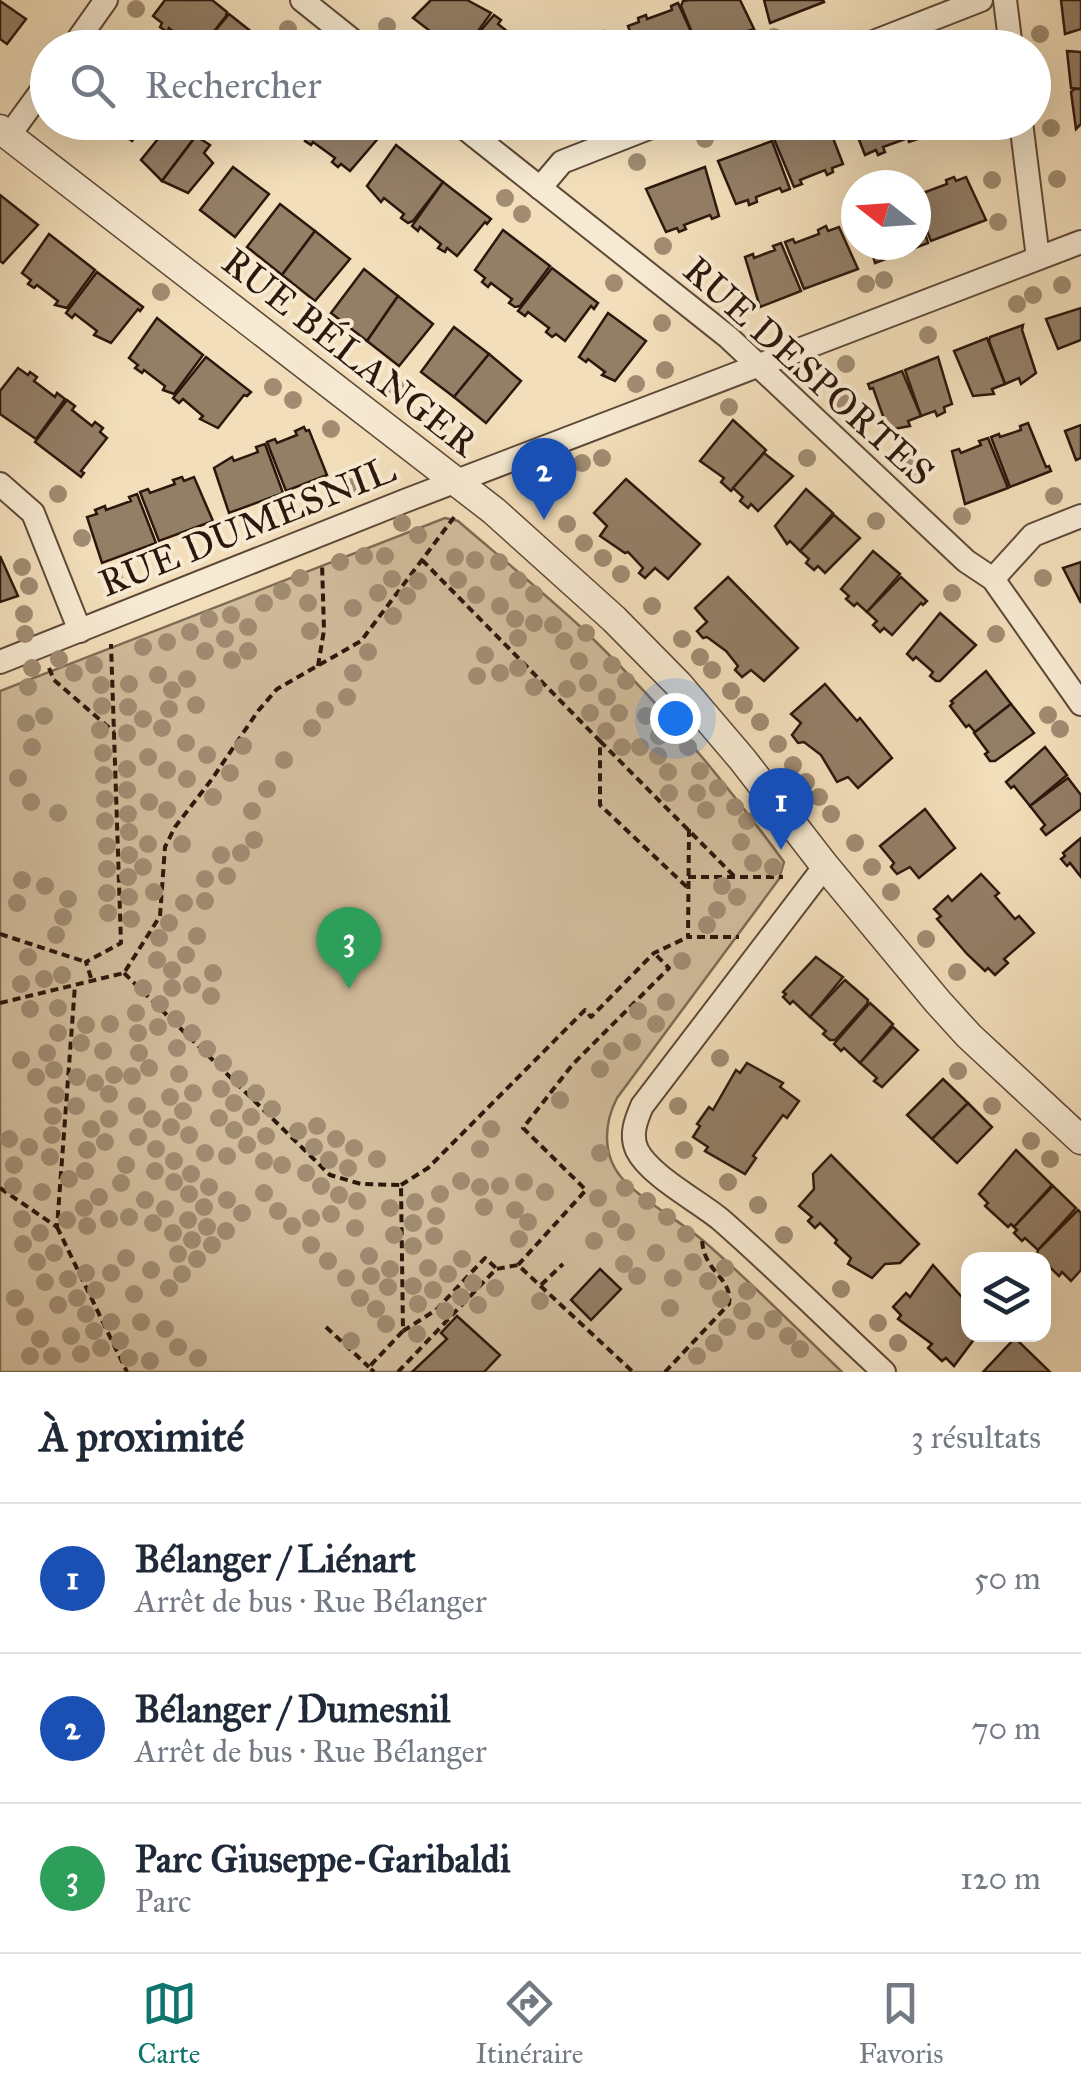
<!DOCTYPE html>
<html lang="fr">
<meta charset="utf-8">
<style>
body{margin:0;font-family:"IM FELL Great Primer",serif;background:#f6f6f7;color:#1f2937}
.controls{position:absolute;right:30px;bottom:30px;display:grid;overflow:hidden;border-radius:20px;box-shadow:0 10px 40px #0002}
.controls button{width:90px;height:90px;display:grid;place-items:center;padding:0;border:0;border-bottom:2px solid #e0e1e3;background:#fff;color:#1f2937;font:50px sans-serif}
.compass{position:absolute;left:841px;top:170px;width:90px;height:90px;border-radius:50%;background:#fff;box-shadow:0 10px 40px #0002;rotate:287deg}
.you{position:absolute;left:675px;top:718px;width:35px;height:35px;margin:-25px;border:8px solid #fff;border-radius:50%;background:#1a73e8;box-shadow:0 0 0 15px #1a73e833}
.badge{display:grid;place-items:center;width:65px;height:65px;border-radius:50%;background:#0f766e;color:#fff;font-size:32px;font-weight:700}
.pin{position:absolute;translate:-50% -82px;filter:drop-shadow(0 2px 5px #0008)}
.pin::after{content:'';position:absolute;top:52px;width:35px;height:30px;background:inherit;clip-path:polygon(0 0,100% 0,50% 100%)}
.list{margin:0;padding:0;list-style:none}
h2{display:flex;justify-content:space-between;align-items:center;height:130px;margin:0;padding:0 40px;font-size:42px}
h2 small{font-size:32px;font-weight:400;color:#747a83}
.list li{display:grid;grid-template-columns:65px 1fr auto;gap:30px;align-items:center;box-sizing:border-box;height:150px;padding:0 40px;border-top:2px solid #e0e1e3}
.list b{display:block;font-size:38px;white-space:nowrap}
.list p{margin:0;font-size:32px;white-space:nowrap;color:#747a83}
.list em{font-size:32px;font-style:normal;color:#747a83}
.icon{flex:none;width:55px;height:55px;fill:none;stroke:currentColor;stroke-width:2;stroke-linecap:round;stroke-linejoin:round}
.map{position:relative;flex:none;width:1081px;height:1372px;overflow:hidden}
.search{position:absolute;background:#fff;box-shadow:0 10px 40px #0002;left:30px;right:30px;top:30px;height:110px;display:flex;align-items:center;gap:25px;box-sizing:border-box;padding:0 35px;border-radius:55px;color:#747a83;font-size:38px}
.sheet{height:580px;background:#fff}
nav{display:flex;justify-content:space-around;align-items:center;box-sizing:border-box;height:140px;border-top:2px solid #e0e1e3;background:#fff;font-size:28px;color:#747a83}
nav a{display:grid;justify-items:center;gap:5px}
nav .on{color:#0f766e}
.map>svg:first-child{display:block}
</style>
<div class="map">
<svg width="1081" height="1372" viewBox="0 0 1081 1372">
<rect width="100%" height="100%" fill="#f2deba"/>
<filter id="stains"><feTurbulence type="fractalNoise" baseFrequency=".002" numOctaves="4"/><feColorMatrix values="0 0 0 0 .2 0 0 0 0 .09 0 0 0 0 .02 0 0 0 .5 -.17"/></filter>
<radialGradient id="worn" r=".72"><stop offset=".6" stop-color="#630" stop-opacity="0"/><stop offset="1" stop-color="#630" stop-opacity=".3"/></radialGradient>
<path fill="#d1bc9c" stroke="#7f6a54" stroke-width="2.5" d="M 445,518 L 458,521 C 500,557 544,593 585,631 C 658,701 724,780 784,862 L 779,879 L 617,1098 C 604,1123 602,1154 621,1177 C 639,1199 684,1223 707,1244 C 754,1285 797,1329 842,1372 L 0,1372 L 0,691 Z"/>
<g fill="#937e66" stroke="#2d170c" stroke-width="2.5">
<path d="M 165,0 L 212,0 L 227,12 L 226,16 L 201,48 L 188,48 L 190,45 L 169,28 L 167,32 L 160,27 L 162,23 L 153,16 Z"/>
<path d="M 431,0 L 467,0 L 491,13 L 466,48 L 452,48 L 413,18 Z"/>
<path d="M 690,0 L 740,0 L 754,29 L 698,47 L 681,6 L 683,1 Z"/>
<path d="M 764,0 L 823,0 L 824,2 L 770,23 Z"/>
<path d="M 1061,0 L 1081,0 L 1081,29 L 1065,34 Z"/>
<path d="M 0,1 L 26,19 L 7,44 L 0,39 Z"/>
<path d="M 678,3 L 698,47 L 636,48 L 628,26 L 639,22 L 638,18 L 646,15 L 647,19 L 672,10 L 671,6 Z"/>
<path d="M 229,14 L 272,48 L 201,48 Z"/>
<path d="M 494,15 L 501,20 L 498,24 L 518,40 L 521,36 L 528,42 L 525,46 L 527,48 L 466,48 Z"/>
<path d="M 604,31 L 612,48 L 575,48 L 598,39 L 596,34 Z"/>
<path d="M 1067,51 L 1081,52 L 1081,89 L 1071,88 Z"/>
<path d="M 1074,89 L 1081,89 L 1081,124 L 1076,129 L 1071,92 Z"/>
<path d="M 147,122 L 132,141 L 119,131 L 115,136 L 115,131 L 106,126 L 109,122 Z"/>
<path d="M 288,122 L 316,122 L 306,136 L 302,134 L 300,137 L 294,132 L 297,129 Z"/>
<path d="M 316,122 L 367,122 L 382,134 L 350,171 L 341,164 L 338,167 L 332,162 L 335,158 L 313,142 L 311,145 L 305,141 Z"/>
<path d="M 818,122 L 830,122 L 828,125 L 843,164 L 832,168 L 833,172 L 827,175 L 825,170 L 800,180 L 802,184 L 794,187 L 774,139 Z"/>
<path d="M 852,122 L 913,122 L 918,139 L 909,142 L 908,138 L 883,147 L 885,152 L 878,155 L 876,150 L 865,155 Z"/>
<path d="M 913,122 L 949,122 L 927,131 L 929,135 L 921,138 Z"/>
<path d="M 182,127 L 195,137 L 162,181 L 141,160 L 166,129 L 174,134 Z"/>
<path d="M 196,136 L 210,145 L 204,153 L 213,163 L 188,193 L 162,181 Z"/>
<path d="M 772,141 L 790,189 L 782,192 L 780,188 L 756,197 L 757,202 L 749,205 L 748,200 L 736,204 L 718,161 Z"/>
<path d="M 396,145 L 443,182 L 413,221 L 408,223 L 401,218 L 404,214 L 384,198 L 381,202 L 367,186 Z"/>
<path d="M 233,167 L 269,194 L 235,237 L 200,210 Z"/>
<path d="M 705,167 L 719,216 L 712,219 L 710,215 L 684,225 L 686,229 L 679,232 L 677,228 L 666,232 L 646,189 Z"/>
<path d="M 954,177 L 956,181 L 966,177 L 986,220 L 931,241 L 916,204 L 916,192 L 921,190 L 923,193 L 947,184 L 946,180 Z"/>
<path d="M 443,182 L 491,219 L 487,224 L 485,222 L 457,256 L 447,248 L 445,252 L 438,248 L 441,244 L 420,227 L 418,231 L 412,226 Z"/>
<path d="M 0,195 L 38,225 L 3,263 L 0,261 Z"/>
<path d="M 280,204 L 315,231 L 282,275 L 247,247 Z"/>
<path d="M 916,204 L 928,243 L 875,263 L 870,245 L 916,245 Z"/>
<path d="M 826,226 L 828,231 L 839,227 L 858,269 L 804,289 L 785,242 L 793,239 L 795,243 L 819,234 L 818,230 Z"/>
<path d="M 503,230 L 550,266 L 520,306 L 515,307 L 509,303 L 512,299 L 491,283 L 488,287 L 482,282 L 485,278 L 475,270 Z"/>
<path d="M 315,231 L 350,259 L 315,301 L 282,275 Z"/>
<path d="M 49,234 L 95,270 L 67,308 L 55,305 L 58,301 L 37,285 L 34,288 L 28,284 L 31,280 L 22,273 Z"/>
<path d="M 781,243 L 801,291 L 760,307 L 745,257 L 753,254 L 754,258 L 775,250 L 773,246 Z"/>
<path d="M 552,268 L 598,303 L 594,309 L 591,306 L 565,341 L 556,334 L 552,337 L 546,332 L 549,328 L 528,312 L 525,316 L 518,311 Z"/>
<path d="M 364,269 L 398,296 L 367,341 L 331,313 Z"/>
<path d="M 97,272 L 143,307 L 140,311 L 138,309 L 111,343 L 94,335 L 97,331 L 75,314 L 72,318 L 66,313 Z"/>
<path d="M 398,296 L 433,324 L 399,366 L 367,341 Z"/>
<path d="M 1081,308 L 1081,340 L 1058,349 L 1046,319 Z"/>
<path d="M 608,313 L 646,341 L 615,381 L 602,375 L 605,372 L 588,359 L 586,362 L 579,357 Z"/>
<path d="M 157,318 L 203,355 L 174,394 L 163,390 L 165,386 L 144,370 L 142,373 L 135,368 L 138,365 L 129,358 Z"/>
<path d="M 1023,325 L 1022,330 L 1036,373 L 1021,384 L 1019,378 L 1005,384 L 989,341 L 990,337 Z"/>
<path d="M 454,327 L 489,354 L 454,397 L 421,372 Z"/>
<path d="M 987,338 L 1005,384 L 992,389 L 994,394 L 973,396 L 954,351 Z"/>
<path d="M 489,354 L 521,381 L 486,423 L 454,397 Z"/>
<path d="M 206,357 L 251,392 L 247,396 L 244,395 L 218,428 L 200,419 L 203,416 L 183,399 L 179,403 L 173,398 Z"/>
<path d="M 938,357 L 952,404 L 944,407 L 945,412 L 937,416 L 935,411 L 921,416 L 905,370 Z"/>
<path d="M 18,368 L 28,375 L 30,372 L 37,377 L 34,381 L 55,397 L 57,393 L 65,399 L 36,439 L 0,414 L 0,391 Z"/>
<path d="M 902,371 L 921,416 L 908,421 L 910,426 L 888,430 L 873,388 L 870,389 L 868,384 Z"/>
<path d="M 67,400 L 75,406 L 72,410 L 92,426 L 95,422 L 103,428 L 100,432 L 107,438 L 81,471 L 84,473 L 81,477 L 35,442 Z"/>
<path d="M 733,420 L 766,450 L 731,491 L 721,482 L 724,478 L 700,461 Z"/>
<path d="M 1028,423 L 1046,467 L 1049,466 L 1051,471 L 1010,487 L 991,437 L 999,434 L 1000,437 L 1021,430 L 1020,426 Z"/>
<path d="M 1081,425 L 1081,458 L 1076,460 L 1065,431 Z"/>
<path d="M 304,427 L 306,431 L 309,430 L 327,475 L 286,491 L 267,442 L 275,439 L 277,443 L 297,435 L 295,431 Z"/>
<path d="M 988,438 L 1008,488 L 965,504 L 952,451 L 959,449 L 961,453 L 981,445 L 979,441 Z"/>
<path d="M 265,444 L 283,493 L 229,513 L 214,468 L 232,457 L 234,461 L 258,452 L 256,447 Z"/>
<path d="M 764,453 L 793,476 L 758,511 L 751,504 L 748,508 L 740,501 L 743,497 L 733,488 Z"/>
<path d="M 182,477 L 184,481 L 194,477 L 213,521 L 159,541 L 140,492 L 148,489 L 150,493 L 175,484 L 173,480 Z"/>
<path d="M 626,479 L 700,544 L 668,579 L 655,568 L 645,578 L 639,573 L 643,568 L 628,552 L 625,553 L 600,536 L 607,526 L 594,513 Z"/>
<path d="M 806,489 L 833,513 L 800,551 L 790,541 L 787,544 L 775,526 Z"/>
<path d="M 137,494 L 156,543 L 102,563 L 87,517 L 97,514 L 95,510 L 105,506 L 106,510 L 131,501 L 129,497 Z"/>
<path d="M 834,515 L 860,538 L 825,573 L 818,566 L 814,570 L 806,563 L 809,559 L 800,551 Z"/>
<path d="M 873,551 L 900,574 L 867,612 L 857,603 L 854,606 L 846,599 L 849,596 L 841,589 Z"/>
<path d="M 0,556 L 18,596 L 0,602 Z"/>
<path d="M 1081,562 L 1081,603 L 1063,568 Z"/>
<path d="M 728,577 L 798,648 L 764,681 L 751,670 L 742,677 L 735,670 L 738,666 L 726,651 L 707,637 L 703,638 L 697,631 L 707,622 L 695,608 Z"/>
<path d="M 901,577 L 927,601 L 923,605 L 921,603 L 892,635 L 884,628 L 880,632 L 873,625 L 877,621 L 867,612 Z"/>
<path d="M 940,613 L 976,645 L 940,681 L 936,681 L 930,676 L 933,672 L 916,657 L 913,660 L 907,654 Z"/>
<path d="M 986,671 L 1011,704 L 975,732 L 969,725 L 966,727 L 950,706 L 953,703 L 951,701 Z"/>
<path d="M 825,684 L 857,721 L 860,718 L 892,758 L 858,788 L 848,777 L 837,782 L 821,755 L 804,742 L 798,743 L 792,735 L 801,723 L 791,714 Z"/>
<path d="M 1011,704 L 1034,733 L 995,761 L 990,761 L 985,754 L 988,752 L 974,733 Z"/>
<path d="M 1045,747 L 1067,775 L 1030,806 L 1014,786 L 1011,788 L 1006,782 Z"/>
<path d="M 1068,778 L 1081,795 L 1081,809 L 1046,835 L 1041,829 L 1045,825 L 1030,806 Z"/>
<path d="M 925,809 L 955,848 L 919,878 L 910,867 L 897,874 L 891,867 L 894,863 L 880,846 Z"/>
<path d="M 1081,838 L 1081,877 L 1070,863 L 1067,866 L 1061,859 L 1065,856 L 1063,853 Z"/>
<path d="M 981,874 L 999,893 L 995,896 L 1015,919 L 1019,916 L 1034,933 L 1004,959 L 1008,963 L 995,975 L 988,968 L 985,971 L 967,954 L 937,919 L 941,916 L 934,909 L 948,896 L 952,901 Z"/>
<path d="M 816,957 L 843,977 L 810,1017 L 793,1001 L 790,1004 L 783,997 L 786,994 L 783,992 Z"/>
<path d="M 845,980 L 868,1000 L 867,1004 L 835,1040 L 830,1040 L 823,1034 L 826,1031 L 810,1017 Z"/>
<path d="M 870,1003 L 893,1024 L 860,1063 L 844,1048 L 841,1051 L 834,1044 Z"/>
<path d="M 893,1027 L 918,1050 L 882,1087 L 874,1081 L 877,1078 L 860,1063 Z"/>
<path d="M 747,1063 L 783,1083 L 780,1087 L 799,1101 L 787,1118 L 783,1115 L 753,1156 L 756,1158 L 745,1174 L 705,1151 L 708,1147 L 693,1137 L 700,1126 L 697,1124 L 709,1107 L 713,1110 L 736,1070 L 740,1073 Z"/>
<path d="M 943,1079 L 968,1103 L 932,1139 L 907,1115 Z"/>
<path d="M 968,1103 L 992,1127 L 957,1163 L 932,1139 Z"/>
<path d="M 1016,1150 L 1052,1185 L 1014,1227 L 1011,1224 L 1008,1227 L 985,1206 L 988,1203 L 979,1194 Z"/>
<path d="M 831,1155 L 919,1244 L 900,1263 L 885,1264 L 872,1278 L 848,1264 L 851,1258 L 835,1243 L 837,1240 L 820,1223 L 815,1228 L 808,1221 L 812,1217 L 799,1206 L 814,1189 L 813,1174 Z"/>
<path d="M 1053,1186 L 1076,1208 L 1038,1250 L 1025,1238 L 1022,1241 L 1014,1233 L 1017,1230 L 1014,1227 Z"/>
<path d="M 1078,1210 L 1081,1213 L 1081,1270 L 1071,1281 L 1062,1272 L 1059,1276 L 1037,1255 L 1038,1250 Z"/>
<path d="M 933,1265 L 968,1304 L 968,1334 L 978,1334 L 954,1366 L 946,1358 L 942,1361 L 928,1348 L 932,1344 L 898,1319 L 901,1315 L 893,1307 L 906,1293 L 910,1297 Z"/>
<path d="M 600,1269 L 621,1289 L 591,1320 L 571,1300 Z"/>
<path d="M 457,1316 L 500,1355 L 484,1372 L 412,1372 L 447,1339 L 441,1333 Z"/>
<path d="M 1015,1338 L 1050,1372 L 983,1372 Z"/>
</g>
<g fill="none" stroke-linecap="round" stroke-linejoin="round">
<defs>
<g id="minor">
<path d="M 302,0 L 362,48"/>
<path d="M 1005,0 L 1011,48"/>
<path d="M 72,48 L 106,0"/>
<path d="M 858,48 L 981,0"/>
<path d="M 457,122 L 728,337 L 966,561 L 993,579 L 1081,704"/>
<path d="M 1021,122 L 1038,258"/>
<path d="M 10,134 L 48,82"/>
<path d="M 540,188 L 562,162 L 664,122"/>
<path d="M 0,484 L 33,513 L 80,631"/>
<path d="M 993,579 L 1033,535 L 1081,516"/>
<path d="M 0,662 L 407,500 L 1081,242"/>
<path d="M 825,866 L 642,1106 C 636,1120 630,1135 637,1150 C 649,1175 698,1201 720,1219 C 776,1268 829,1321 884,1372"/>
</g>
<path id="tertiary" d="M 0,129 L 494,511 L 614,619 L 679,685 L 742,759 L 825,866 L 938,1002 L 969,1036 L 1081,1140"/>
</defs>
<use href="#minor" stroke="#5e4938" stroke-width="26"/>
<use href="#tertiary" stroke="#5e4938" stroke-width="31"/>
<g stroke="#2d170c" stroke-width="4" stroke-dasharray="8 5" stroke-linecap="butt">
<path d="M 422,560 L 600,741 L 600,805 L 688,888"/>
<path d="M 318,666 L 324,630 L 322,563"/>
<path d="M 49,668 L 54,680 L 114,732"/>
<path d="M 600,741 L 736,878"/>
<path d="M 689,829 L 688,937 L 739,937"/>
<path d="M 688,877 L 783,877"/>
<path d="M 0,934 L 86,962"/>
<path d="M 124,973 L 330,1175 L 361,1184 L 401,1185 L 403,1331 L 369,1367 L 374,1372"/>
<path d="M 91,978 L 86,962 L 121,943 L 111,644"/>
<path d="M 0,1003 L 124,973 L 160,916 L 165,847 L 175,827 L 212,779 L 258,711 L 277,689 L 361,641 L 455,516"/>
<path d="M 401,1185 L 428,1168 L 585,1010 L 591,1017 L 654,953 L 688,937"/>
<path d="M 0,1188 L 57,1227 L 75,985"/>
<path d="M 57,1227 L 127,1372"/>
<path d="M 518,1265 L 586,1190 L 523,1128 L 573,1064 L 669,968 L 654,953"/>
<path d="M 541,1285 L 563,1264"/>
<path d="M 326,1327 L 369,1367"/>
<path d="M 403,1331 L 436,1310 L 485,1258 L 496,1268"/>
<path d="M 398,1372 L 496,1269 L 518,1265 L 633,1372"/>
<path d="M 665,1372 L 729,1304 C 733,1276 702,1273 702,1237"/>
</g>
<use href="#minor" stroke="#f7ead2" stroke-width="22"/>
<use href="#tertiary" stroke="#f7ead2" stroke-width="28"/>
</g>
<g fill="#a18c72">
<circle cx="136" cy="9" r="9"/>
<circle cx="387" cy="26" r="9"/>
<circle cx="288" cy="29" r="9"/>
<circle cx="1040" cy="34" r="9"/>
<circle cx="774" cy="37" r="9"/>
<circle cx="1051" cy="128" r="9"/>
<circle cx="705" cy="139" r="9"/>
<circle cx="637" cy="162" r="9"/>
<circle cx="1057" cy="179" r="9"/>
<circle cx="992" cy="180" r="9"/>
<circle cx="505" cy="198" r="9"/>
<circle cx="522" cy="214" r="9"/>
<circle cx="998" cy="222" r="9"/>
<circle cx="663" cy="246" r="9"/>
<circle cx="884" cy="280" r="9"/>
<circle cx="614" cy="283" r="9"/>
<circle cx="866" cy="284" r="9"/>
<circle cx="1062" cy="285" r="9"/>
<circle cx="161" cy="292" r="9"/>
<circle cx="1033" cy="295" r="9"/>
<circle cx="1017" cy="304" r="9"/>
<circle cx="662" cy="323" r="9"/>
<circle cx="928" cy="335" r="9"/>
<circle cx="846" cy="364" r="9"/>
<circle cx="665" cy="370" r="9"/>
<circle cx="636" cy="384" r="9"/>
<circle cx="395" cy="386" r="9"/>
<circle cx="273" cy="387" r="9"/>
<circle cx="293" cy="400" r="9"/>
<circle cx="842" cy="402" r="9"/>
<circle cx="729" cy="407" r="9"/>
<circle cx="331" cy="429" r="9"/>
<circle cx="602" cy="458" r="9"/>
<circle cx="807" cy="458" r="9"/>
<circle cx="582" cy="463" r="9"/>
<circle cx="912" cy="467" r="9"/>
<circle cx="564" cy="470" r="9"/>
<circle cx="352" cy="487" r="9"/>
<circle cx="537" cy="493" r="9"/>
<circle cx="58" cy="494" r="9"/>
<circle cx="1054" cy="496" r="9"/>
<circle cx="962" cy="516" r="9"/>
<circle cx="876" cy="521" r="9"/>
<circle cx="402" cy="523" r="9"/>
<circle cx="567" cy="524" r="9"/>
<circle cx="418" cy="535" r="9"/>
<circle cx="82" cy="538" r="9"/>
<circle cx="584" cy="543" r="9"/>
<circle cx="364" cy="556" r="9"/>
<circle cx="385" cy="556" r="9"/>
<circle cx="455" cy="557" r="9"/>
<circle cx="603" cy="558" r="9"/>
<circle cx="475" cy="560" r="9"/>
<circle cx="340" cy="562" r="9"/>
<circle cx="499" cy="562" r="9"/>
<circle cx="22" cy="567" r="9"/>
<circle cx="621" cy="574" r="9"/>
<circle cx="114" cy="578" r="9"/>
<circle cx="300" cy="578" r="9"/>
<circle cx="1043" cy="578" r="9"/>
<circle cx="392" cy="579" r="9"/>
<circle cx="458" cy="580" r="9"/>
<circle cx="518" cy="580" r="9"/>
<circle cx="418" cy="581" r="9"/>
<circle cx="29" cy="586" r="9"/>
<circle cx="282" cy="591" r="9"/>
<circle cx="378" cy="593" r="9"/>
<circle cx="952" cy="593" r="9"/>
<circle cx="534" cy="594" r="9"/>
<circle cx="476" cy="595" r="9"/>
<circle cx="407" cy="596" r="9"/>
<circle cx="264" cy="603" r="9"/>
<circle cx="308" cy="603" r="9"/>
<circle cx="500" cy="606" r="9"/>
<circle cx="652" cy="606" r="9"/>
<circle cx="353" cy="608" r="9"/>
<circle cx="24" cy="614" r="9"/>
<circle cx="231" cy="615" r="9"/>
<circle cx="393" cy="616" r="9"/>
<circle cx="209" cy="619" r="9"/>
<circle cx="515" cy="619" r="9"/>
<circle cx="534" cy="623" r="9"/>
<circle cx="553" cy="625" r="9"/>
<circle cx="248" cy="627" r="9"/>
<circle cx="310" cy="631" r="9"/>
<circle cx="190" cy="632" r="9"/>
<circle cx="586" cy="633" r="9"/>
<circle cx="25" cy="634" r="9"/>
<circle cx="996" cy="634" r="9"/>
<circle cx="518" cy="638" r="9"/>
<circle cx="225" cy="639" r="9"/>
<circle cx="682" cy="639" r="9"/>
<circle cx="564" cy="641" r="9"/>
<circle cx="167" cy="642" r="9"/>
<circle cx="143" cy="647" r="9"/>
<circle cx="205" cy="651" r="9"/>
<circle cx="248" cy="651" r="9"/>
<circle cx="368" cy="652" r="9"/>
<circle cx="485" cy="655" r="9"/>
<circle cx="700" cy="657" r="9"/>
<circle cx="59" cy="659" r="9"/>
<circle cx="232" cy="660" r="9"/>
<circle cx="579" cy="661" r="9"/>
<circle cx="94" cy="665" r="9"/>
<circle cx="612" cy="665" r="9"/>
<circle cx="32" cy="668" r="9"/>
<circle cx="518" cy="668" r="9"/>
<circle cx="712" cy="670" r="9"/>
<circle cx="74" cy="673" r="9"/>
<circle cx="353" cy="673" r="9"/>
<circle cx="500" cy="673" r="9"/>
<circle cx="158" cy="675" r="9"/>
<circle cx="477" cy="676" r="9"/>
<circle cx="187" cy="679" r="9"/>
<circle cx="626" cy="681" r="9"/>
<circle cx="588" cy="683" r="9"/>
<circle cx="129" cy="684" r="9"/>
<circle cx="101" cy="685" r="9"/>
<circle cx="28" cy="687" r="9"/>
<circle cx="534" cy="687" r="9"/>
<circle cx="567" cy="689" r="9"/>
<circle cx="172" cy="690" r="9"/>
<circle cx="731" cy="691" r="9"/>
<circle cx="347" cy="697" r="9"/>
<circle cx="607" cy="697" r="9"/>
<circle cx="196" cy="705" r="9"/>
<circle cx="744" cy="705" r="9"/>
<circle cx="102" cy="706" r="9"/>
<circle cx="128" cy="707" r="9"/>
<circle cx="169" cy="709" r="9"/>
<circle cx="325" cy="710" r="9"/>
<circle cx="590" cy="713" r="9"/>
<circle cx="619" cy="713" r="9"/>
<circle cx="1048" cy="715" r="9"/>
<circle cx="44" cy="716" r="9"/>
<circle cx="646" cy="716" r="9"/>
<circle cx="143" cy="719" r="9"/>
<circle cx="760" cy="722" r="9"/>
<circle cx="26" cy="723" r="9"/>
<circle cx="162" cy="728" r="9"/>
<circle cx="312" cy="728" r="9"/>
<circle cx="1060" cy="729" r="9"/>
<circle cx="100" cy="730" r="9"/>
<circle cx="606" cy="731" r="9"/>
<circle cx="127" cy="733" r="9"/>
<circle cx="659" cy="736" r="9"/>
<circle cx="186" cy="743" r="9"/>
<circle cx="778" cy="744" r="9"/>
<circle cx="243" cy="746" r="9"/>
<circle cx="32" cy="747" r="9"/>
<circle cx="622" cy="747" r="9"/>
<circle cx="640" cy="747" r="9"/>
<circle cx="688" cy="747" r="9"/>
<circle cx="103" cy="753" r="9"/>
<circle cx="207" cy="755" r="9"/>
<circle cx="658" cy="756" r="9"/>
<circle cx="148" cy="757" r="9"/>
<circle cx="284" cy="760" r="9"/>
<circle cx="793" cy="765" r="9"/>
<circle cx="127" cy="769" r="9"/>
<circle cx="167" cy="770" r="9"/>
<circle cx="700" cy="771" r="9"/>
<circle cx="668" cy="772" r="9"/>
<circle cx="230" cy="773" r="9"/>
<circle cx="104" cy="775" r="9"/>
<circle cx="18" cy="778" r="9"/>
<circle cx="187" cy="779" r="9"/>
<circle cx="806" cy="782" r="9"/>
<circle cx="718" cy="788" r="9"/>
<circle cx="267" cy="789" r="9"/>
<circle cx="127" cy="790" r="9"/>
<circle cx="669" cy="793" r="9"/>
<circle cx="697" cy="793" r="9"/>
<circle cx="213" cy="797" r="9"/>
<circle cx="819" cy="797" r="9"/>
<circle cx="105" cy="799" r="9"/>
<circle cx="31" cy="802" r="9"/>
<circle cx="149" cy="802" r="9"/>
<circle cx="735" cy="807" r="9"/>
<circle cx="167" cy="810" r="9"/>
<circle cx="706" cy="810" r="9"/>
<circle cx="252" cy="811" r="9"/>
<circle cx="58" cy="813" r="9"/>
<circle cx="128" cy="814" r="9"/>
<circle cx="831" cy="814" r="9"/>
<circle cx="105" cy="821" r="9"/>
<circle cx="747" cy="821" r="9"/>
<circle cx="129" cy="832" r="9"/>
<circle cx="254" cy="840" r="9"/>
<circle cx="741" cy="842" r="9"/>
<circle cx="855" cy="843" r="9"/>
<circle cx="148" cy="844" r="9"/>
<circle cx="182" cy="844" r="9"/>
<circle cx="107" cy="846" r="9"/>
<circle cx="241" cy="853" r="9"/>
<circle cx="129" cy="855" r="9"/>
<circle cx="221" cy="855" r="9"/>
<circle cx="753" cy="863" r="9"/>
<circle cx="143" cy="867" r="9"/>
<circle cx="773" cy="867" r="9"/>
<circle cx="872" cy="867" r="9"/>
<circle cx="107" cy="869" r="9"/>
<circle cx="227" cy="876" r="9"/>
<circle cx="128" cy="877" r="9"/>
<circle cx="205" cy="879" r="9"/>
<circle cx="22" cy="880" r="9"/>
<circle cx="45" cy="886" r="9"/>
<circle cx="722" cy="886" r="9"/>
<circle cx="154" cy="892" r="9"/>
<circle cx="891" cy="892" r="9"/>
<circle cx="107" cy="893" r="9"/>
<circle cx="129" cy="897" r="9"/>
<circle cx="737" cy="897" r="9"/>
<circle cx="68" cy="899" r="9"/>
<circle cx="205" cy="901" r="9"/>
<circle cx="17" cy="903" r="9"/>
<circle cx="184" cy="903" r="9"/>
<circle cx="717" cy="910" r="9"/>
<circle cx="108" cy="913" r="9"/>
<circle cx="63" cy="917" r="9"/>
<circle cx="131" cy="919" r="9"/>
<circle cx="169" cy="923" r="9"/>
<circle cx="707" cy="925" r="9"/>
<circle cx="56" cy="935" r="9"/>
<circle cx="197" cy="936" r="9"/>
<circle cx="159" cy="938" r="9"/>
<circle cx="926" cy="939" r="9"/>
<circle cx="186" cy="955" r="9"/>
<circle cx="28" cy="957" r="9"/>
<circle cx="157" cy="960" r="9"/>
<circle cx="682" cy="961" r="9"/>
<circle cx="172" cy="970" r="9"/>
<circle cx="957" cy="972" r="9"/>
<circle cx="213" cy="973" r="9"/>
<circle cx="62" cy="975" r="9"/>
<circle cx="44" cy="979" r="9"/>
<circle cx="21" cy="984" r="9"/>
<circle cx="192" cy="985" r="9"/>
<circle cx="143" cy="988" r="9"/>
<circle cx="172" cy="988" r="9"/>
<circle cx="211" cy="996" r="9"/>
<circle cx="666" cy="1002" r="9"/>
<circle cx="160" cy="1004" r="9"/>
<circle cx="58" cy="1008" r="9"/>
<circle cx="30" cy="1009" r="9"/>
<circle cx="638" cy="1011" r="9"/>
<circle cx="136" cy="1013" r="9"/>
<circle cx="176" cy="1019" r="9"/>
<circle cx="110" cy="1024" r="9"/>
<circle cx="656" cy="1024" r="9"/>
<circle cx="86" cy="1025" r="9"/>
<circle cx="158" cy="1027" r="9"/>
<circle cx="58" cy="1033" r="9"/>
<circle cx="138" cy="1033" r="9"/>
<circle cx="192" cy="1033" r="9"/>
<circle cx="632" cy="1042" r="9"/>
<circle cx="81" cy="1043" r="9"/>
<circle cx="177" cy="1048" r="9"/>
<circle cx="207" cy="1049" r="9"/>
<circle cx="103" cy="1051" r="9"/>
<circle cx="612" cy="1051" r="9"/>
<circle cx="47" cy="1053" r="9"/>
<circle cx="139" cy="1053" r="9"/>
<circle cx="720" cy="1058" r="9"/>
<circle cx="21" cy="1060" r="9"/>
<circle cx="223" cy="1063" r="9"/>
<circle cx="149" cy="1068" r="9"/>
<circle cx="600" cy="1069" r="9"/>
<circle cx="54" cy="1070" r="9"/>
<circle cx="958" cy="1071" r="9"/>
<circle cx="179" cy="1074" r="9"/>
<circle cx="114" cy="1075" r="9"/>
<circle cx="132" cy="1076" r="9"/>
<circle cx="36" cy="1077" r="9"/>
<circle cx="77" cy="1077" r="9"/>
<circle cx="239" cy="1079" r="9"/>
<circle cx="95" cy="1083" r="9"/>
<circle cx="221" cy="1089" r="9"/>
<circle cx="193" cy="1093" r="9"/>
<circle cx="256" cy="1093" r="9"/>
<circle cx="109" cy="1094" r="9"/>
<circle cx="56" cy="1095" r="9"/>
<circle cx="170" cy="1097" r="9"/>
<circle cx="560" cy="1100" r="9"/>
<circle cx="234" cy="1103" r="9"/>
<circle cx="76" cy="1106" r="9"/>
<circle cx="137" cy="1106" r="9"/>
<circle cx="678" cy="1106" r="9"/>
<circle cx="992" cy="1106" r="9"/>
<circle cx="272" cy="1109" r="9"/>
<circle cx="183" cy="1111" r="9"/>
<circle cx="53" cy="1116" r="9"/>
<circle cx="251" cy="1117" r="9"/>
<circle cx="219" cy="1118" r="9"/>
<circle cx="109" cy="1119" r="9"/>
<circle cx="152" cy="1119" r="9"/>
<circle cx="317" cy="1126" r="9"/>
<circle cx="171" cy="1127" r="9"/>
<circle cx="91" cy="1129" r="9"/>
<circle cx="491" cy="1129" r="9"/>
<circle cx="234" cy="1130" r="9"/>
<circle cx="298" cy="1131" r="9"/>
<circle cx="52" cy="1135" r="9"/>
<circle cx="189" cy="1135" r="9"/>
<circle cx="266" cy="1136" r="9"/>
<circle cx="138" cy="1137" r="9"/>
<circle cx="9" cy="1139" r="9"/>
<circle cx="336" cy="1139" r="9"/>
<circle cx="1031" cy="1141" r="9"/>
<circle cx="105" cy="1142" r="9"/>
<circle cx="247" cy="1145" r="9"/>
<circle cx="29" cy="1147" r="9"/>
<circle cx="314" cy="1147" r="9"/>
<circle cx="354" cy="1148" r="9"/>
<circle cx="156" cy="1149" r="9"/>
<circle cx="480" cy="1149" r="9"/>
<circle cx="87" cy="1150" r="9"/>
<circle cx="684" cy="1150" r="9"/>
<circle cx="205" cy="1153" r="9"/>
<circle cx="600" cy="1153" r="9"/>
<circle cx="227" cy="1156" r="9"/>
<circle cx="50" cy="1157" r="9"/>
<circle cx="377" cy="1159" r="9"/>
<circle cx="1050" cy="1159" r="9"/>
<circle cx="329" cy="1160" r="9"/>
<circle cx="174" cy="1161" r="9"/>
<circle cx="264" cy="1161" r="9"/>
<circle cx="14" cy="1165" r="9"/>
<circle cx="126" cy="1165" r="9"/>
<circle cx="282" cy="1165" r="9"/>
<circle cx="348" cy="1168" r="9"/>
<circle cx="85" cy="1171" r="9"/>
<circle cx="155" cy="1171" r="9"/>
<circle cx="306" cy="1173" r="9"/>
<circle cx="191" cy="1174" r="9"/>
<circle cx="69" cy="1179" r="9"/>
<circle cx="461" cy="1181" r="9"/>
<circle cx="174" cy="1182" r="9"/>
<circle cx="524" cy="1182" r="9"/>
<circle cx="728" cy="1182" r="9"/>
<circle cx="121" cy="1183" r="9"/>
<circle cx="13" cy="1186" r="9"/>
<circle cx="321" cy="1186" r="9"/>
<circle cx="500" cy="1186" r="9"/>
<circle cx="209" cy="1187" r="9"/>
<circle cx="480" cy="1187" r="9"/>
<circle cx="625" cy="1188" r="9"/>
<circle cx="42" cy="1192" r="9"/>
<circle cx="545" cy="1192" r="9"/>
<circle cx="264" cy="1193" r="9"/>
<circle cx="189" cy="1194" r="9"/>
<circle cx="440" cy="1194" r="9"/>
<circle cx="339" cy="1195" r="9"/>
<circle cx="99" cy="1197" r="9"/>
<circle cx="598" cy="1198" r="9"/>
<circle cx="145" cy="1200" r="9"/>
<circle cx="227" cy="1200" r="9"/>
<circle cx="357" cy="1201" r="9"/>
<circle cx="647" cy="1201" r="9"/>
<circle cx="415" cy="1202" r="9"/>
<circle cx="758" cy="1205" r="9"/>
<circle cx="204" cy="1207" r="9"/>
<circle cx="484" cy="1207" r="9"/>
<circle cx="84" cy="1208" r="9"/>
<circle cx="390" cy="1208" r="9"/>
<circle cx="165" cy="1209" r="9"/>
<circle cx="515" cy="1210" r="9"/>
<circle cx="278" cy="1211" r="9"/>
<circle cx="242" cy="1213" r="9"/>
<circle cx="331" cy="1214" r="9"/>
<circle cx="436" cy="1216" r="9"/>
<circle cx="129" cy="1217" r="9"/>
<circle cx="667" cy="1217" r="9"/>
<circle cx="311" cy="1218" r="9"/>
<circle cx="22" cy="1219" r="9"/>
<circle cx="109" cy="1219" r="9"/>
<circle cx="611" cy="1219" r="9"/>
<circle cx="67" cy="1220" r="9"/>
<circle cx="188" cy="1220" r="9"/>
<circle cx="528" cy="1222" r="9"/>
<circle cx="153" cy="1223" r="9"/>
<circle cx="413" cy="1223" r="9"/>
<circle cx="87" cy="1226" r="9"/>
<circle cx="292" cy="1226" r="9"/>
<circle cx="207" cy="1227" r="9"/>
<circle cx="355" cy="1228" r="9"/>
<circle cx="226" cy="1231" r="9"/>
<circle cx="626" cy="1232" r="9"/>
<circle cx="40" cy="1233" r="9"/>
<circle cx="173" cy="1233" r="9"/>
<circle cx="686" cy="1234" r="9"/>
<circle cx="394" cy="1235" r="9"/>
<circle cx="784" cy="1235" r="9"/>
<circle cx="434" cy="1236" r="9"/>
<circle cx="519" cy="1239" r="9"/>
<circle cx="192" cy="1240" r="9"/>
<circle cx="594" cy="1241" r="9"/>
<circle cx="23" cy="1244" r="9"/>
<circle cx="212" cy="1245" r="9"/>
<circle cx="311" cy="1245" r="9"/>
<circle cx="413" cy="1246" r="9"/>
<circle cx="54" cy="1253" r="9"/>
<circle cx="656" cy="1253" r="9"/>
<circle cx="178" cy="1254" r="9"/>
<circle cx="369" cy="1256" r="9"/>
<circle cx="126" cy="1258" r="9"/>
<circle cx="197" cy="1259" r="9"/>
<circle cx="462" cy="1259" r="9"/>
<circle cx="328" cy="1261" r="9"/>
<circle cx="37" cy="1262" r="9"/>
<circle cx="693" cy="1262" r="9"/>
<circle cx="624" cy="1264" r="9"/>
<circle cx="428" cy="1268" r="9"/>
<circle cx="725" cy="1268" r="9"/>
<circle cx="390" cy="1269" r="9"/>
<circle cx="151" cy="1270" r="9"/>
<circle cx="86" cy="1273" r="9"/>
<circle cx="111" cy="1273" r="9"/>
<circle cx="182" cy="1274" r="9"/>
<circle cx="448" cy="1274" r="9"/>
<circle cx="371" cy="1276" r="9"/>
<circle cx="637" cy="1276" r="9"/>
<circle cx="346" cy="1278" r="9"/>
<circle cx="673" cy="1278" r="9"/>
<circle cx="68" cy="1279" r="9"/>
<circle cx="708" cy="1281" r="9"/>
<circle cx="45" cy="1282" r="9"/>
<circle cx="473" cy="1283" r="9"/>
<circle cx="413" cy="1286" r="9"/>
<circle cx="388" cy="1287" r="9"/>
<circle cx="169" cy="1288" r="9"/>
<circle cx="495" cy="1288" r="9"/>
<circle cx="841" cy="1289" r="9"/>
<circle cx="96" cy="1290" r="9"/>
<circle cx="433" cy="1290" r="9"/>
<circle cx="747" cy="1291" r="9"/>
<circle cx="134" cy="1294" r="9"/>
<circle cx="461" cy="1297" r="9"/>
<circle cx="15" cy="1298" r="9"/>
<circle cx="77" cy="1298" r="9"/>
<circle cx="360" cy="1298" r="9"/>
<circle cx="721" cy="1299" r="9"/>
<circle cx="540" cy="1301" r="9"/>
<circle cx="418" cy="1304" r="9"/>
<circle cx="58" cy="1305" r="9"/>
<circle cx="478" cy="1305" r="9"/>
<circle cx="670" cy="1308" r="9"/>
<circle cx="376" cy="1309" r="9"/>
<circle cx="445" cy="1311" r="9"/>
<circle cx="742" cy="1311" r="9"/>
<circle cx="86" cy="1314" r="9"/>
<circle cx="25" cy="1317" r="9"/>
<circle cx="773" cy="1319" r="9"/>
<circle cx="111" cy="1322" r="9"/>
<circle cx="141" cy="1322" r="9"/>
<circle cx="878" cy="1323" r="9"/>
<circle cx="386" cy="1324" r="9"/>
<circle cx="727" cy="1327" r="9"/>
<circle cx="165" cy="1329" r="9"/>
<circle cx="94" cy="1331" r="9"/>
<circle cx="756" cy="1331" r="9"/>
<circle cx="417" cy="1334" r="9"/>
<circle cx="71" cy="1336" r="9"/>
<circle cx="788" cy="1336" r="9"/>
<circle cx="40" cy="1339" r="9"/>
<circle cx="120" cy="1341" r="9"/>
<circle cx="351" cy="1341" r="9"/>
<circle cx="714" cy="1343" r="9"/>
<circle cx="898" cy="1343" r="9"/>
<circle cx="178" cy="1347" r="9"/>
<circle cx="101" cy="1348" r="9"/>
<circle cx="800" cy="1349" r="9"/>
<circle cx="81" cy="1354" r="9"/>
<circle cx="30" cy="1356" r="9"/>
<circle cx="52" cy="1356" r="9"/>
<circle cx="697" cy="1356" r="9"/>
<circle cx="129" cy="1358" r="9"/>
<circle cx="198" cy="1358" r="9"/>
<circle cx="150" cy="1361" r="9"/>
</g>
<g text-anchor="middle" stroke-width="8" stroke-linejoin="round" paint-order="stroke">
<g font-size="38" fill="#2d170c" stroke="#f7ead2">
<text transform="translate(350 352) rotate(38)" y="13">RUE BÉLANGER</text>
<text transform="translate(809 371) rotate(42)" y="13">RUE DESPORTES</text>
<text transform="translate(247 526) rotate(-22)" y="13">RUE DUMESNIL</text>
</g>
</g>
<rect width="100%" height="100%" filter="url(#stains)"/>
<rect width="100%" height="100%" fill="url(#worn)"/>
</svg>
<div class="controls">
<button><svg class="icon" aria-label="layers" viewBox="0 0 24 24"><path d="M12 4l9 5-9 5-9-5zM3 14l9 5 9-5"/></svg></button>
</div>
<svg class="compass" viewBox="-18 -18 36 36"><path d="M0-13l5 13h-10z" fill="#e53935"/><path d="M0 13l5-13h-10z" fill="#747a83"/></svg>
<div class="you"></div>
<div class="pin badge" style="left:781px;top:850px;background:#1a4fb4">1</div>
<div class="pin badge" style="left:544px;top:520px;background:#1a4fb4">2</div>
<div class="pin badge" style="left:349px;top:989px;background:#2e9e5b">3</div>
<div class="search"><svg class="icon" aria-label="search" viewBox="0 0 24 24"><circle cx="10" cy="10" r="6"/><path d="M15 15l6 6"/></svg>Rechercher</div>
</div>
<section class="sheet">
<h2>À proximité<small>3 résultats</small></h2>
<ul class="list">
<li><span class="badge" style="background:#1a4fb4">1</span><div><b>Bélanger / Liénart</b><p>Arrêt de bus · Rue Bélanger</p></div><em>50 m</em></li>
<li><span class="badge" style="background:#1a4fb4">2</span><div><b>Bélanger / Dumesnil</b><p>Arrêt de bus · Rue Bélanger</p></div><em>70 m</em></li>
<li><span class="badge" style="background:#2e9e5b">3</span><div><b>Parc Giuseppe-Garibaldi</b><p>Parc</p></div><em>120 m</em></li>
</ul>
</section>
<nav>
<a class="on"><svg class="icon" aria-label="map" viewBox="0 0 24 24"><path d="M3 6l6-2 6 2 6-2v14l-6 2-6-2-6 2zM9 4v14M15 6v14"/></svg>Carte</a>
<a><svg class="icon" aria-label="directions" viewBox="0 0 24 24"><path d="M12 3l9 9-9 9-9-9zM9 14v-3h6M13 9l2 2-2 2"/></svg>Itinéraire</a>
<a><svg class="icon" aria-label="saved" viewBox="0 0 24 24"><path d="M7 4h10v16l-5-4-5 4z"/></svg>Favoris</a>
</nav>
